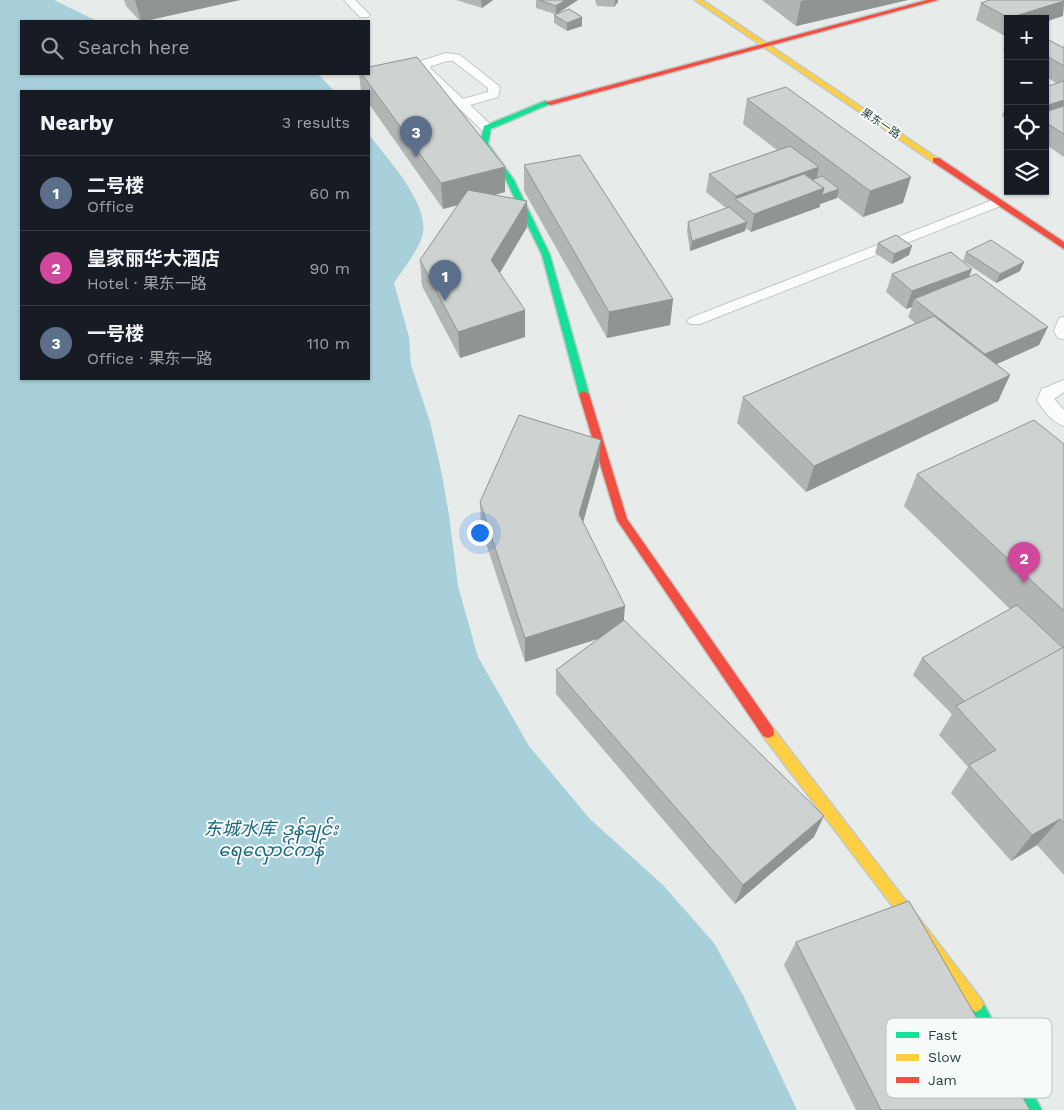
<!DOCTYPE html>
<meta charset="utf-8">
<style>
body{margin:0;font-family:"Work Sans","Noto Sans SC","Noto Sans Myanmar",sans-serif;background:#242831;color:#f1f3f6}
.controls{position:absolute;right:15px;top:15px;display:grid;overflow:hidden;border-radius:0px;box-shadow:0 1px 4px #0004}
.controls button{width:45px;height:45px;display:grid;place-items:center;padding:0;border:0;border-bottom:1px solid #363941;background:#171b24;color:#f1f3f6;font:25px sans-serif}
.you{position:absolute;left:479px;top:532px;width:18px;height:18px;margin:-12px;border:4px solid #fff;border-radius:50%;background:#1a73e8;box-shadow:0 0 0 8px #1a73e833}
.badge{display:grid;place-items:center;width:32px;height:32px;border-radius:50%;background:#8c9099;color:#fff;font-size:16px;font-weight:700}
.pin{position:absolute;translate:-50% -41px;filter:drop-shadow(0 1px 2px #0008)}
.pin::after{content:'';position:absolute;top:26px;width:18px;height:15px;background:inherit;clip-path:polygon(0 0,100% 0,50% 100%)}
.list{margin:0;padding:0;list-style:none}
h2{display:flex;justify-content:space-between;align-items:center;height:65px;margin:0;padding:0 20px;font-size:21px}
h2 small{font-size:16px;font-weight:400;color:#9ea1a6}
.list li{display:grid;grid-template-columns:32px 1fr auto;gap:15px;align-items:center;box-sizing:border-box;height:75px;padding:0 20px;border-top:1px solid #363941}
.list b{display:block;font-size:19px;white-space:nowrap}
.list p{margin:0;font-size:16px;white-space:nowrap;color:#9ea1a6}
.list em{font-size:16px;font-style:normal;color:#9ea1a6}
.icon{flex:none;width:28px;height:28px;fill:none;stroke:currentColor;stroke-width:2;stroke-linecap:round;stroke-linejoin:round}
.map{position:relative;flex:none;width:1064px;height:1110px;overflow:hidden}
.search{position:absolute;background:#171b24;box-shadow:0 1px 4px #0004;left:20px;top:20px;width:350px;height:55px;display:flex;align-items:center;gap:12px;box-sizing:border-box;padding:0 18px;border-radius:0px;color:#9ea1a6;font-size:19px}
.panel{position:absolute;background:#171b24;box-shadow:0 1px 4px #0004;left:20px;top:90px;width:350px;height:290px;border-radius:0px}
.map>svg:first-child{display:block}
</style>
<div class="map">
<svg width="1064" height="1110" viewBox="0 0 1064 1110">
<rect width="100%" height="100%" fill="#e7ecea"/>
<path fill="#a8d0db" d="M 0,0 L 54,0 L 97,21 L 21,21 L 21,74 L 318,74 L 334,91 L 21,91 L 21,379 L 369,379 L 369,135 C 387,158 432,206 422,237 C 417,252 403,269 394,283 L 409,337 L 411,365 L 430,422 L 441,470 L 449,515 L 458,586 L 478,657 L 529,746 L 590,819 L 663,885 L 714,943 L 744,997 L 797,1110 L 0,1110 Z"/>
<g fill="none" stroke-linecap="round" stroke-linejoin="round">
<defs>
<g id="lane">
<path d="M 344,0 L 355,0 L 370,15 L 368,17 L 360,17 Z"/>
<path d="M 446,53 L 460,55 L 500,87 L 498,97 L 470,105 L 491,125 L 493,128 L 491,131 L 483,131 L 419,70 L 421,61 ZM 447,61 L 453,61 L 488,88 L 488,92 L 463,99 L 431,69 L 431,66 Z"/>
<path d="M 998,198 L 1005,202 L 1003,205 L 700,324 L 690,324 L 687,321 L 690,318 Z"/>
<path d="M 1064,317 L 1064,339 L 1058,338 L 1054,331 L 1059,318 Z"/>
<path d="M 1064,380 L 1064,392 L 1054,399 L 1064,410 L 1064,426 C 1052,422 1043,410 1037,400 L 1042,389 Z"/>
</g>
<g id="fast">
<path d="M 545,101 L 552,103 L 491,129 L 488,144 L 514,180 L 550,255 L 589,394 L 584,397 L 579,394 L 542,255 L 506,180 L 480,144 L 484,126 Z"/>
<path d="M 976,996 L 981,999 L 1042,1110 L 1025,1110 L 971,1009 L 968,1004 L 971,999 Z"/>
</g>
<g id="slow">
<path d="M 695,0 L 702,0 L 940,160 L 933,162 Z"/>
<path d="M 768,726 L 773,728 L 981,999 L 984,1004 L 981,1009 L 976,1012 L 971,1009 L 763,736 L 762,732 L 763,728 Z"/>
</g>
<g id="jam">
<path d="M 927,0 L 938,0 L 551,105 L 544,103 Z"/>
<path d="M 933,158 L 939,158 L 1064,242 L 1064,249 L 933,162 Z"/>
<path d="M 584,391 L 589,394 L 627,519 L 773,728 L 774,732 L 773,736 L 768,738 L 763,736 L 617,520 L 579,394 Z"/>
</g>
</defs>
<use href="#lane" stroke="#c4c9c7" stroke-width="2"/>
<use href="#fast" stroke="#c2cac7" stroke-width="3"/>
<use href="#slow" stroke="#c2cac7" stroke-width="3"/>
<use href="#jam" stroke="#c2cac7" stroke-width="3"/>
<use href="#lane" fill="#fbfcfc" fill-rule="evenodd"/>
<use href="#fast" fill="#16e098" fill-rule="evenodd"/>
<use href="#slow" fill="#ffcf43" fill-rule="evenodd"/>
<use href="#jam" fill="#f24e42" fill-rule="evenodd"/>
</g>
<g fill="#b1b5b4">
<path d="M 124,0 L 240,0 L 145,21 L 140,21 L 126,6 Z"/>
<path d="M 456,0 L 493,0 L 482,8 Z"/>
<path d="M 536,0 L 578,0 L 557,14 L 582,17 L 582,26 L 567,31 L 554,23 L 554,15 L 555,14 L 536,8 Z"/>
<path d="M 595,0 L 618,0 L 618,2 L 614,7 L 597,6 Z"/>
<path d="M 762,0 L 908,0 L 796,26 Z"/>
<path d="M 1064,0 L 1063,16 L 1045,19 L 1008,19 L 1008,33 L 1003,35 L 976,20 L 981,3 Z"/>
<path d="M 1008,38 L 1008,54 L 1003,51 Z"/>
<path d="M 1045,38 L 1063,48 L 1064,44 L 1064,157 L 1045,144 L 1045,87 L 1056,83 L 1045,76 Z"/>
<path d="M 359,74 L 369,74 L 505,167 L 505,192 L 495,195 L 527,227 L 500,273 L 525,337 L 460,358 L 422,286 L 420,260 L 458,205 L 443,209 L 369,104 L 369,91 L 361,91 Z"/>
<path d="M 747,99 L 903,203 L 863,217 L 837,197 L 837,198 L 820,204 L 820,207 L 751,232 L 746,228 L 745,231 L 690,251 L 687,231 L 688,222 L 726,208 L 706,192 L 709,174 L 777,150 L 743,124 Z"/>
<path d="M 1008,101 L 1008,119 L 1002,116 Z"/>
<path d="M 524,165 L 673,299 L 670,325 L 607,338 L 524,191 Z"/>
<path d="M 878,243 L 912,246 L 909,255 L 892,264 L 875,253 Z"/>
<path d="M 966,252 L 1024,262 L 1020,271 L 996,283 L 963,261 Z"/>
<path d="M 972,269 L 969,276 L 1039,345 L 997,364 L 1010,375 L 998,401 L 806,492 L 737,423 L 743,397 L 915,323 L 908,317 L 912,307 L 906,309 L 886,292 L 892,274 Z"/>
<path d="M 1064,444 L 1064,875 L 1037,845 L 1011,861 L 951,793 L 968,767 L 939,735 L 952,714 L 913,675 L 922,658 L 1010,609 L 904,506 L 917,474 Z"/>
<path d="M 599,466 L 583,522 L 624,620 L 814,837 L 735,904 L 556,694 L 556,670 L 600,638 L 525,662 L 481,528 L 480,502 Z"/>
<path d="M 796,942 L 1030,1110 L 856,1110 L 784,965 Z"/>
</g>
<g fill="#909492">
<path d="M 135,0 L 240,0 L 145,21 L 141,21 Z"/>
<path d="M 481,0 L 493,0 L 482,8 Z"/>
<path d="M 565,0 L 578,0 L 556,14 L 556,6 Z"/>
<path d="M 615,0 L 618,0 L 618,2 L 614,7 Z"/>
<path d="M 807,0 L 908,0 L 796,26 L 801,1 Z"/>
<path d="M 1064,1 L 1063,16 L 1045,22 L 1045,19 L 1009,19 L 1009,18 Z"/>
<path d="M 582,17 L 582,26 L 567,31 L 567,23 Z"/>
<path d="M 1008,21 L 1008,33 L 1003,35 Z"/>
<path d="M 1064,100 L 1064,115 L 1045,121 L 1045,106 Z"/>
<path d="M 505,167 L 505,192 L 443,209 L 441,183 Z"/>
<path d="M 819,167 L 815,185 L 736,199 L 736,196 Z"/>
<path d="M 911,177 L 903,203 L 863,217 L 870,191 Z"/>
<path d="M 824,188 L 839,189 L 837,198 L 820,204 L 820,207 L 751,232 L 754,214 Z"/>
<path d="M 527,201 L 527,227 L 492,286 L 491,260 Z"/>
<path d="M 747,222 L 745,231 L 690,251 L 692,241 Z"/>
<path d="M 912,246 L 909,255 L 892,264 L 894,254 Z"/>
<path d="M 1024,262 L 1020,271 L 996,283 L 1000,274 Z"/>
<path d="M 972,269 L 965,287 L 914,299 L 912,307 L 906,309 L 912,291 Z"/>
<path d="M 673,299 L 670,325 L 607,338 L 609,312 Z"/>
<path d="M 525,310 L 525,337 L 460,358 L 458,332 Z"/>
<path d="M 1048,327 L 1039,345 L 977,373 L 985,354 Z"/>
<path d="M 1010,375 L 998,401 L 806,492 L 814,466 Z"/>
<path d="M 601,440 L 599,466 L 578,540 L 579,514 Z"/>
<path d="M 625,606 L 623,631 L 525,662 L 525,638 Z"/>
<path d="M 824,816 L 814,837 L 735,904 L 743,885 Z"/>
<path d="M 1060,819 L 1037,845 L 1011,861 L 1032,835 Z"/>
</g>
<g fill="#ced3d1" stroke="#909492">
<path d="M 539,0 L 565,0 L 556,6 Z"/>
<path d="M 990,0 L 1064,0 L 1064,1 L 1009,18 L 981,3 Z"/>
<path d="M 569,9 L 582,17 L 567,23 L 554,15 Z"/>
<path d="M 1045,38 L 1064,48 L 1064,66 L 1045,55 Z"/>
<path d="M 417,57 L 505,167 L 441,183 L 362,74 L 369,74 L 369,67 Z"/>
<path d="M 1064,81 L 1064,100 L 1045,106 L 1045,87 Z"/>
<path d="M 786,87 L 911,177 L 870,191 L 747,99 Z"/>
<path d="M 1064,106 L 1064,134 L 1045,122 L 1045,112 Z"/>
<path d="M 790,146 L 819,167 L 736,196 L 709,174 Z"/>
<path d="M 580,155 L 673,299 L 609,312 L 524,165 Z"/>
<path d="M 804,174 L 824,188 L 754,214 L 735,199 Z"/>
<path d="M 822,176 L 839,189 L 822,195 L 824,188 L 812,180 Z"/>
<path d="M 468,190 L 527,201 L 491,260 L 525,310 L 458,332 L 420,260 Z"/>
<path d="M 729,207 L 747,222 L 692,241 L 688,222 Z"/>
<path d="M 896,235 L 912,246 L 894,254 L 878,243 Z"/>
<path d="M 991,240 L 1024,262 L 1000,274 L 966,252 Z"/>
<path d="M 951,252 L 972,269 L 912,291 L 892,274 Z"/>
<path d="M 976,274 L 1048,327 L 985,354 L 914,299 Z"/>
<path d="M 934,316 L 1010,375 L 814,466 L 743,397 Z"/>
<path d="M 519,415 L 601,440 L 579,514 L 625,606 L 525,638 L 480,502 Z"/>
<path d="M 1034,420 L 1064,444 L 1064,611 L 917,474 Z"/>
<path d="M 1017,605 L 1063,648 L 965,702 L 922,658 Z"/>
<path d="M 624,620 L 824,816 L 743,885 L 556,670 Z"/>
<path d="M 1064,647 L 1064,823 L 1060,819 L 1032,835 L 969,765 L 996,750 L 956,706 Z"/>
<path d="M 909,901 L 1030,1110 L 881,1110 L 796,942 Z"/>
</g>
<g text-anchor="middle" stroke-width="4" stroke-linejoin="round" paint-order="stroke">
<g font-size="11" fill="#24413b" stroke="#f6fbf9">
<text transform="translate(881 123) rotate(34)" y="4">果东一路</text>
</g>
<g font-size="18" font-style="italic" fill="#1c687f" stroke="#f6fbf9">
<text x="271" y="835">东城水库 ဒွန်ချင်း<tspan x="271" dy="21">ရေလှောင်ကန်</tspan></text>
</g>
</g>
<rect x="886" y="1018" width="166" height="80" rx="8" fill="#f6fbf9" stroke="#b7c3c0" stroke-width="1"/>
<rect x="896" y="1032" width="23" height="6" fill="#16e098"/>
<rect x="896" y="1054" width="23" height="7" fill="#ffcf43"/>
<rect x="896" y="1077" width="23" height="6" fill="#f24e42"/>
<g font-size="14" fill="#24413b">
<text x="928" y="1040">Fast</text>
<text x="928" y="1062">Slow</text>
<text x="928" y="1085">Jam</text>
</g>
</svg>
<div class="controls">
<button>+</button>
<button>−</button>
<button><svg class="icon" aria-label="locate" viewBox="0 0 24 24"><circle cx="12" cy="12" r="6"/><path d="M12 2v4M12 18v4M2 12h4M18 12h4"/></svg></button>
<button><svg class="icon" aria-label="layers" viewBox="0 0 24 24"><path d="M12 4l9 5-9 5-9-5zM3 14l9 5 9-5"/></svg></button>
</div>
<div class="you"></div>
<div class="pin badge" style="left:445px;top:301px;background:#5c6f8a">1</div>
<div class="pin badge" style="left:1024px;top:583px;background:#d1479c">2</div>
<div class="pin badge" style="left:416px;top:157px;background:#5c6f8a">3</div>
<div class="search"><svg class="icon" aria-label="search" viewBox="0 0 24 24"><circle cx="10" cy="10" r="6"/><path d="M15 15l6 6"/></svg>Search here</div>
<section class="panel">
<h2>Nearby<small>3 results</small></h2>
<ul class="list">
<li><span class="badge" style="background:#5c6f8a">1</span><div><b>二号楼</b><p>Office</p></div><em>60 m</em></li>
<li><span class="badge" style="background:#d1479c">2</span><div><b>皇家丽华大酒店</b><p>Hotel · 果东一路</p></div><em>90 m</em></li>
<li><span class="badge" style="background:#5c6f8a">3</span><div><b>一号楼</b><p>Office · 果东一路</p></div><em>110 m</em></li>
</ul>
</section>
</div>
